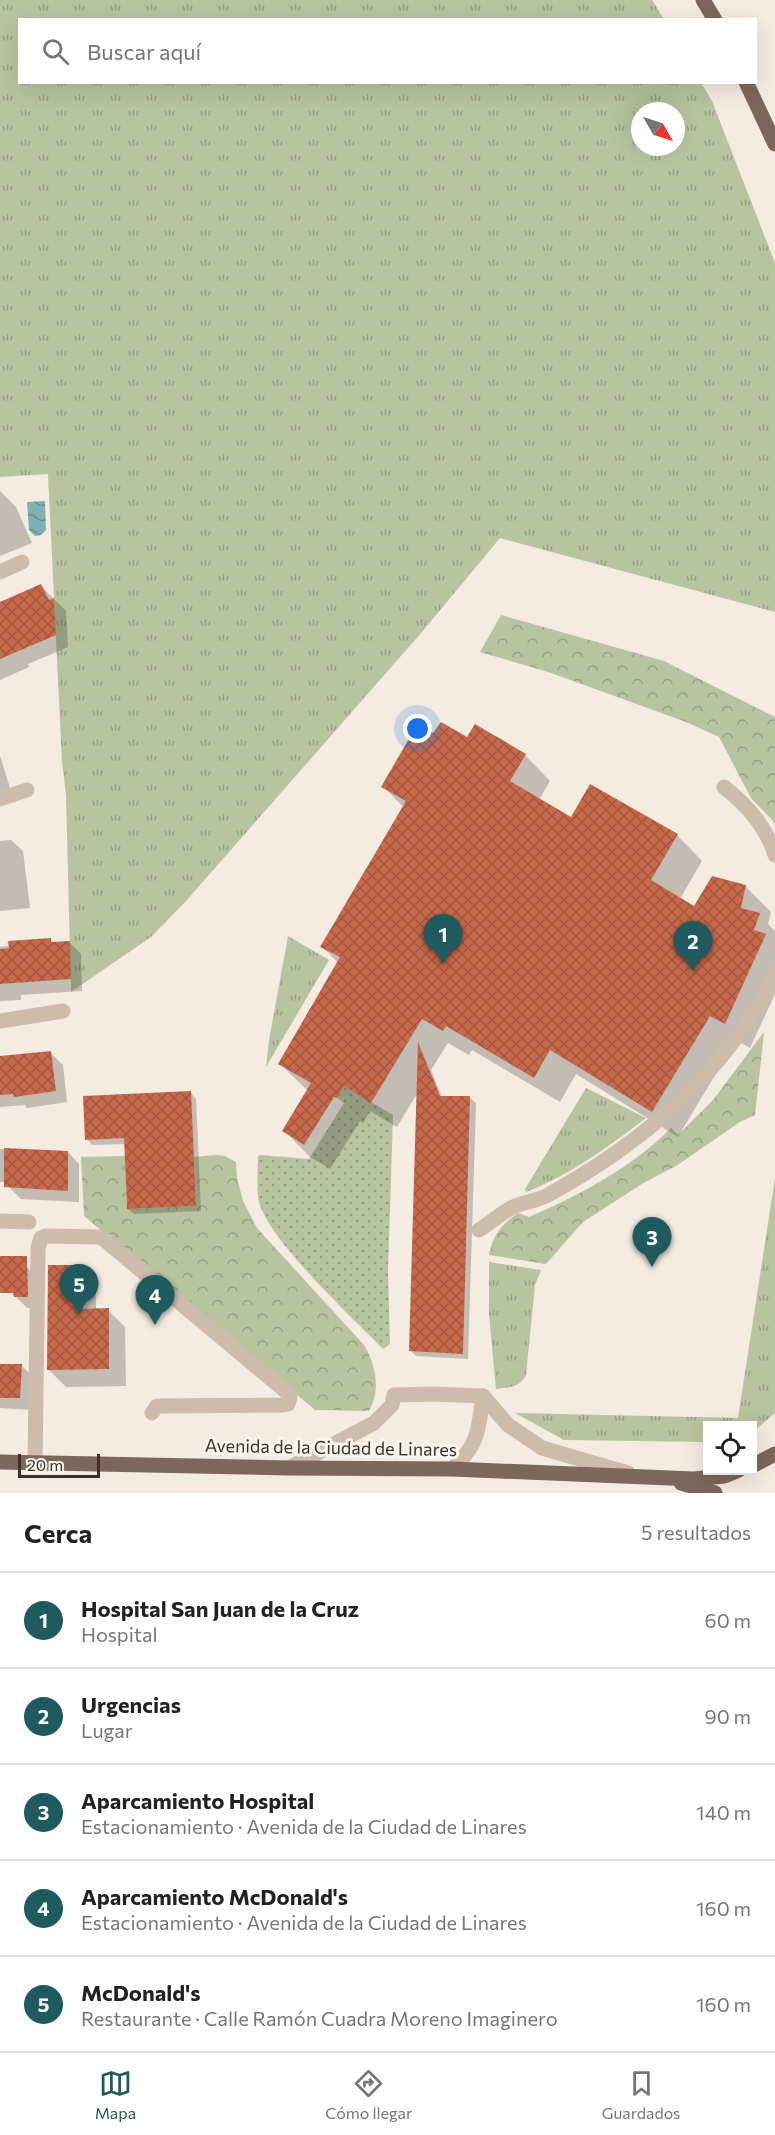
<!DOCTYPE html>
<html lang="es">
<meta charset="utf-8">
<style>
body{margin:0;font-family:Commissioner,sans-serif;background:#f6f6f6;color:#222}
.controls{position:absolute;right:18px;bottom:18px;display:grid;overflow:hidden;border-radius:0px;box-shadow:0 6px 24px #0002}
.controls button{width:54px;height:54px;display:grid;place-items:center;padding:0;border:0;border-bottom:2px solid #e0e0e0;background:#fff;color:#222;font:30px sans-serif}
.compass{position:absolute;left:631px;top:102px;width:54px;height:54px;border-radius:50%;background:#fff;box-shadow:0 6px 24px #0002;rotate:129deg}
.scale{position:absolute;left:18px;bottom:15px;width:82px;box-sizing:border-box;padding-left:6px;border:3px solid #3b302b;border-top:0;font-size:16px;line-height:21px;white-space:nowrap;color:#3b302b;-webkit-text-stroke:4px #fbf5ee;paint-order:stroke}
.you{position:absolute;left:418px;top:729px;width:21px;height:21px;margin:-15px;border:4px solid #fff;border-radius:50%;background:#1a73e8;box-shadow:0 0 0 9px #1a73e833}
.badge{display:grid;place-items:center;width:39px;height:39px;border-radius:50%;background:#1f5a5e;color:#fff;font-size:20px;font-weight:700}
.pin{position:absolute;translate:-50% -50px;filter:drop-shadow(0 2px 3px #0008)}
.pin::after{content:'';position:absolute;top:32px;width:21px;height:18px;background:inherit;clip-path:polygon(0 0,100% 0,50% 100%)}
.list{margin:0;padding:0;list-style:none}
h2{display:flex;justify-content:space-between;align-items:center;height:78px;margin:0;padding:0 24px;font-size:26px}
h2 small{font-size:20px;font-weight:400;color:#767676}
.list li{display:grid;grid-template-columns:39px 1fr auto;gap:18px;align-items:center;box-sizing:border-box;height:96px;padding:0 24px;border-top:2px solid #e0e0e0}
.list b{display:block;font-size:22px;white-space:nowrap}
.list p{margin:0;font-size:20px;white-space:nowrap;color:#767676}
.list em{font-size:20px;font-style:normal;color:#767676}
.icon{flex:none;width:33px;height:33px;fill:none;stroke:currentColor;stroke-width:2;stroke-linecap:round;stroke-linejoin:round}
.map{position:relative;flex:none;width:775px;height:1493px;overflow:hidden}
.search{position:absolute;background:#fff;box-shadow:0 6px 24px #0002;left:18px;right:18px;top:18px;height:66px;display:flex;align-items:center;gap:15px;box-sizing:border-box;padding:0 21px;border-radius:0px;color:#767676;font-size:22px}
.sheet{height:558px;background:#fff}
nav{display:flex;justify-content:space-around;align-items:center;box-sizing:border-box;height:84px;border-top:2px solid #e0e0e0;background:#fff;font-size:16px;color:#767676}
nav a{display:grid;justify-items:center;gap:3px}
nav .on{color:#1f5a5e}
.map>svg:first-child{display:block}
</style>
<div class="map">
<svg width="775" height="1493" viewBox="0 0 775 1493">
<defs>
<pattern id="grass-tufts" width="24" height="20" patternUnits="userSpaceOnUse" patternTransform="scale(1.5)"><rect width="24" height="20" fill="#b8c4a0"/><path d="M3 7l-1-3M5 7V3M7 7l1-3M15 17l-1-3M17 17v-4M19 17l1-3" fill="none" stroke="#97a083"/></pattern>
<pattern id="forest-crowns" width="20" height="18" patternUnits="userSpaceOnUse" patternTransform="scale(1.5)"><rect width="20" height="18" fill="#b8c4a0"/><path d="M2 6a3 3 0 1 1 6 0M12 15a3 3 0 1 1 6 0" fill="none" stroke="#97a083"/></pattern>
<pattern id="park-dots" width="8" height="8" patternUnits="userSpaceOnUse" patternTransform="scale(1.5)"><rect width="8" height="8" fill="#b8c4a0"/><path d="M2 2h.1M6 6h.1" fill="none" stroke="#97a083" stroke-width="1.8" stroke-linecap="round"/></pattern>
<pattern id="water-waves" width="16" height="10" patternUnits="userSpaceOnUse" patternTransform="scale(1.5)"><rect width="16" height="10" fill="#7fb0b2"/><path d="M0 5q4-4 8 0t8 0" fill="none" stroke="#699091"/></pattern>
<pattern id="building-cross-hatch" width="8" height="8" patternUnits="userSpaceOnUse" patternTransform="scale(1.5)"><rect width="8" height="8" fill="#c8694b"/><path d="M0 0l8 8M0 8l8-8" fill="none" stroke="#a4573f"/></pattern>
</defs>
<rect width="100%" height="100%" fill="#f4ebe1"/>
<g fill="url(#grass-tufts)" fill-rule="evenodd">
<path d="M 0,0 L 652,0 L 664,19 L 20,20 L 20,82 L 701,83 L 712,101 L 775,263 L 775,612 L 500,538 L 422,632 L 186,901 L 151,937 L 71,992 L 66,795 L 62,762 L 48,474 L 0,477 ZM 640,111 L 676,111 L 676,147 L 640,147 Z"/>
<path d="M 288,936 L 329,960 L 266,1067 L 269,1040 Z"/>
<path d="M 586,1088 L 646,1118 C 608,1147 570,1175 526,1192 L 525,1189 Z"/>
<path d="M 775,1178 L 775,1413 L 753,1432 L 752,1426 L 708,1426 L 707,1442 L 564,1440 L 515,1413 L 738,1418 Z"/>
<path d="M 489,1262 L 541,1270 L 535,1285 L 526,1375 C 519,1388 510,1387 496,1389 L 489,1315 Z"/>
</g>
<g fill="url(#forest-crowns)">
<path d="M 501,615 L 664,661 L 775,717 L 775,825 L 773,821 L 751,798 L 719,737 L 686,722 L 551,673 L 480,652 Z"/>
<path d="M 764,1032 L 755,1115 L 740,1122 L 676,1166 L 645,1182 L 583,1222 L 546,1264 L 489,1255 C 493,1235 501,1225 518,1213 L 529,1217 C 580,1195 631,1168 671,1128 L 678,1135 L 713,1100 Z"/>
<path d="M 216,1155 L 225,1156 L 236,1162 L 237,1178 L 243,1201 L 257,1228 L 364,1345 C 376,1365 381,1390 369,1411 L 315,1410 L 84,1216 L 81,1157 L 125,1156 L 127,1209 L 196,1206 L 194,1157 Z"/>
</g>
<path fill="url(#park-dots)" d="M 344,1086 L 393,1115 L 388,1271 L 390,1344 L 383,1349 C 352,1317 270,1242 259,1202 C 256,1188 258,1171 258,1156 L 260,1155 L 309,1159 L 344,1103 L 337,1098 Z"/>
<path fill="url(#water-waves)" d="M 45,501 L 46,530 L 41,535 L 35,536 L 29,530 L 27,502 Z"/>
<g fill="#0003">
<path d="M 0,491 L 16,507 L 32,543 L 0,556 Z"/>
<path d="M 41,586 L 66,611 L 68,647 L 28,664 L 29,667 L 0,680 L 0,604 Z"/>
<path d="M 434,735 L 467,739 L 525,755 L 550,781 L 539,800 L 572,819 L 677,835 L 702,861 L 680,899 L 695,908 L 745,886 L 771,912 L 768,924 L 775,931 L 775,994 L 750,1048 L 736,1040 L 678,1137 L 576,1074 L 560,1102 L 472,1050 L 469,1055 L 448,1043 L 431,1070 L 442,1097 L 470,1098 L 476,1103 L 468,1359 L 416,1356 L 411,1351 L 418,1092 L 397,1127 L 370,1111 L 363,1123 L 360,1121 L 330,1169 L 309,1156 L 284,1130 L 308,1091 L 280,1064 L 338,963 L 322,946 L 404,808 L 383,786 Z"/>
<path d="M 0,756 L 10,788 L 0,791 Z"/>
<path d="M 11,840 L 23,851 L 30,908 L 0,911 L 0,841 Z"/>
<path d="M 51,940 L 54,943 L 69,942 L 81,954 L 82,991 L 21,995 L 21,1000 L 0,1001 L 0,947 Z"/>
<path d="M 51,1053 L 63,1065 L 67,1102 L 27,1108 L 25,1105 L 0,1107 L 0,1056 Z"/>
<path d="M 191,1093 L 196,1099 L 201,1211 L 134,1214 L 128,1209 L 126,1144 L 92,1145 L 87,1139 Z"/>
<path d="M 0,1149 L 68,1152 L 79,1164 L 79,1202 L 21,1199 L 9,1187 L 9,1182 L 0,1182 Z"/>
<path d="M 78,1266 L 96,1284 L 96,1310 L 108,1310 L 125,1327 L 126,1386 L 66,1387 L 49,1370 Z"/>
<path d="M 14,1267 L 27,1267 L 39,1279 L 39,1309 L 27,1308 L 15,1296 Z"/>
<path d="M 0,1363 L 2,1365 L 21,1365 L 33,1377 L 32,1410 L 0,1408 Z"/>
</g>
<g fill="url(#building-cross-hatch)">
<path d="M 41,584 L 49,600 L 54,598 L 56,635 L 0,659 L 0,602 Z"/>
<path d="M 441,722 L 467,737 L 475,724 L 526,754 L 510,781 L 571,817 L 590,784 L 678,834 L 651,880 L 694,906 L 712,876 L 746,885 L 741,908 L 760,913 L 754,930 L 766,934 L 725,1024 L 710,1016 L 652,1112 L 550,1050 L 534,1078 L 446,1026 L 443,1031 L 422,1019 L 371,1103 L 344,1086 L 337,1098 L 334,1097 L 304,1145 L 282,1131 L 311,1083 L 278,1064 L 340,957 L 320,947 L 406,801 L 381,787 L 417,725 L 433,733 Z"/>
<path d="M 51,938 L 51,942 L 70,941 L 71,979 L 0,984 L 0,949 L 9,948 L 8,941 Z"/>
<path d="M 418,1042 L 440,1096 L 470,1096 L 463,1354 L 409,1351 Z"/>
<path d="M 51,1051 L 56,1091 L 14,1097 L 13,1094 L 0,1095 L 0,1056 Z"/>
<path d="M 191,1091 L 196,1206 L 127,1209 L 124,1138 L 85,1140 L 83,1096 Z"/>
<path d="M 4,1148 L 68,1151 L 68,1191 L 4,1187 Z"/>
<path d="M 0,1256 L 27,1256 L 28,1297 L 14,1297 L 13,1293 L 0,1293 Z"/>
<path d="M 48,1265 L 79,1265 L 80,1309 L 109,1308 L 109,1369 L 47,1370 Z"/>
<path d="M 0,1364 L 22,1364 L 20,1398 L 0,1398 Z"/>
</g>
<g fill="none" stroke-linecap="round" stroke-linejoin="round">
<g stroke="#cdbbac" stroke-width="15">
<path d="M 724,787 C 747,805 766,826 775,855"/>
<path d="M 479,1230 C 490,1223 501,1213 513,1207 C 524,1202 537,1201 548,1195 C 626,1152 697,1097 747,1022 C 758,1006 770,989 775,970"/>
<path d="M 35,1463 L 38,1248 L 41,1238 L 46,1236 L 101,1237 L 289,1394 L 290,1397 L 288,1404 L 283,1405 L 157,1406 L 152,1413"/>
<path d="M 289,1468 L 374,1423 L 392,1405 L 394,1395 L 433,1394 L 483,1396 L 508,1425 L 542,1448 L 628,1473"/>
<path d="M 452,1469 C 479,1444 478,1432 483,1396"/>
</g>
<g stroke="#cdbbac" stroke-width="15">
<path d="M 0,572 L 22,562"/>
<path d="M 0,799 L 27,790"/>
<path d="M 0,1021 L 63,1011"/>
<path d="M 0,1221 L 29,1222"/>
</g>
<g stroke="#7d675c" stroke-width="15">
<path d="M 703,0 L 715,20"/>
<path d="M 746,82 L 775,144"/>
<path d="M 0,1462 L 289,1468 L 452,1469 L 694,1479 L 724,1476 L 739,1470"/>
<path d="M 752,1466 L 775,1454"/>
<path d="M 681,1483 L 715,1493"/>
</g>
</g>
<g text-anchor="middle" stroke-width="6" stroke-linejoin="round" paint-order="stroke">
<g font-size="18" fill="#3b302b" stroke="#fbf5ee">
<text transform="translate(331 1448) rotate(1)" y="6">Avenida de la Ciudad de Linares</text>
</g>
</g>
</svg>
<div class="controls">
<button><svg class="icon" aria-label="locate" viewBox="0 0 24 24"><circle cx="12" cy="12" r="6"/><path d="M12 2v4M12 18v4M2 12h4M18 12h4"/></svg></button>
</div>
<svg class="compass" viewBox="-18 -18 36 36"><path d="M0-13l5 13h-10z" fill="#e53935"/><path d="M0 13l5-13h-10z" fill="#767676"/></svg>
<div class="scale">20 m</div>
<div class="you"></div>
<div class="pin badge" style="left:443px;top:964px">1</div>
<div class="pin badge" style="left:693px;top:971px">2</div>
<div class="pin badge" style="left:652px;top:1267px">3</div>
<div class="pin badge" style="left:155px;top:1325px">4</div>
<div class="pin badge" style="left:79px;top:1314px">5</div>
<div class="search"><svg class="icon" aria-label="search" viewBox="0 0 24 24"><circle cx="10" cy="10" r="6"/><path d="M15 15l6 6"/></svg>Buscar aquí</div>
</div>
<section class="sheet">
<h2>Cerca<small>5 resultados</small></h2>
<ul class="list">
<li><span class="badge">1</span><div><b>Hospital San Juan de la Cruz</b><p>Hospital</p></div><em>60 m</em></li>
<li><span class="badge">2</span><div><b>Urgencias</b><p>Lugar</p></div><em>90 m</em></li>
<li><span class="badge">3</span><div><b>Aparcamiento Hospital</b><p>Estacionamiento · Avenida de la Ciudad de Linares</p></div><em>140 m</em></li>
<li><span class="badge">4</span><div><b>Aparcamiento McDonald's</b><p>Estacionamiento · Avenida de la Ciudad de Linares</p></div><em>160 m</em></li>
<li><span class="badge">5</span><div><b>McDonald's</b><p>Restaurante · Calle Ramón Cuadra Moreno Imaginero</p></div><em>160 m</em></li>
</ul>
</section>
<nav>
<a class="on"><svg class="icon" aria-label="map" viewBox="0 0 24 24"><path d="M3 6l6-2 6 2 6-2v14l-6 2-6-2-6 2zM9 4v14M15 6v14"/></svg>Mapa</a>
<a><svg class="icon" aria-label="directions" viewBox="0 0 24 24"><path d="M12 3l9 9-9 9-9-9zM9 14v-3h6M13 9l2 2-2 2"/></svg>Cómo llegar</a>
<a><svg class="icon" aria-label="saved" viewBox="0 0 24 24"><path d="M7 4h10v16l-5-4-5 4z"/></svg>Guardados</a>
</nav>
